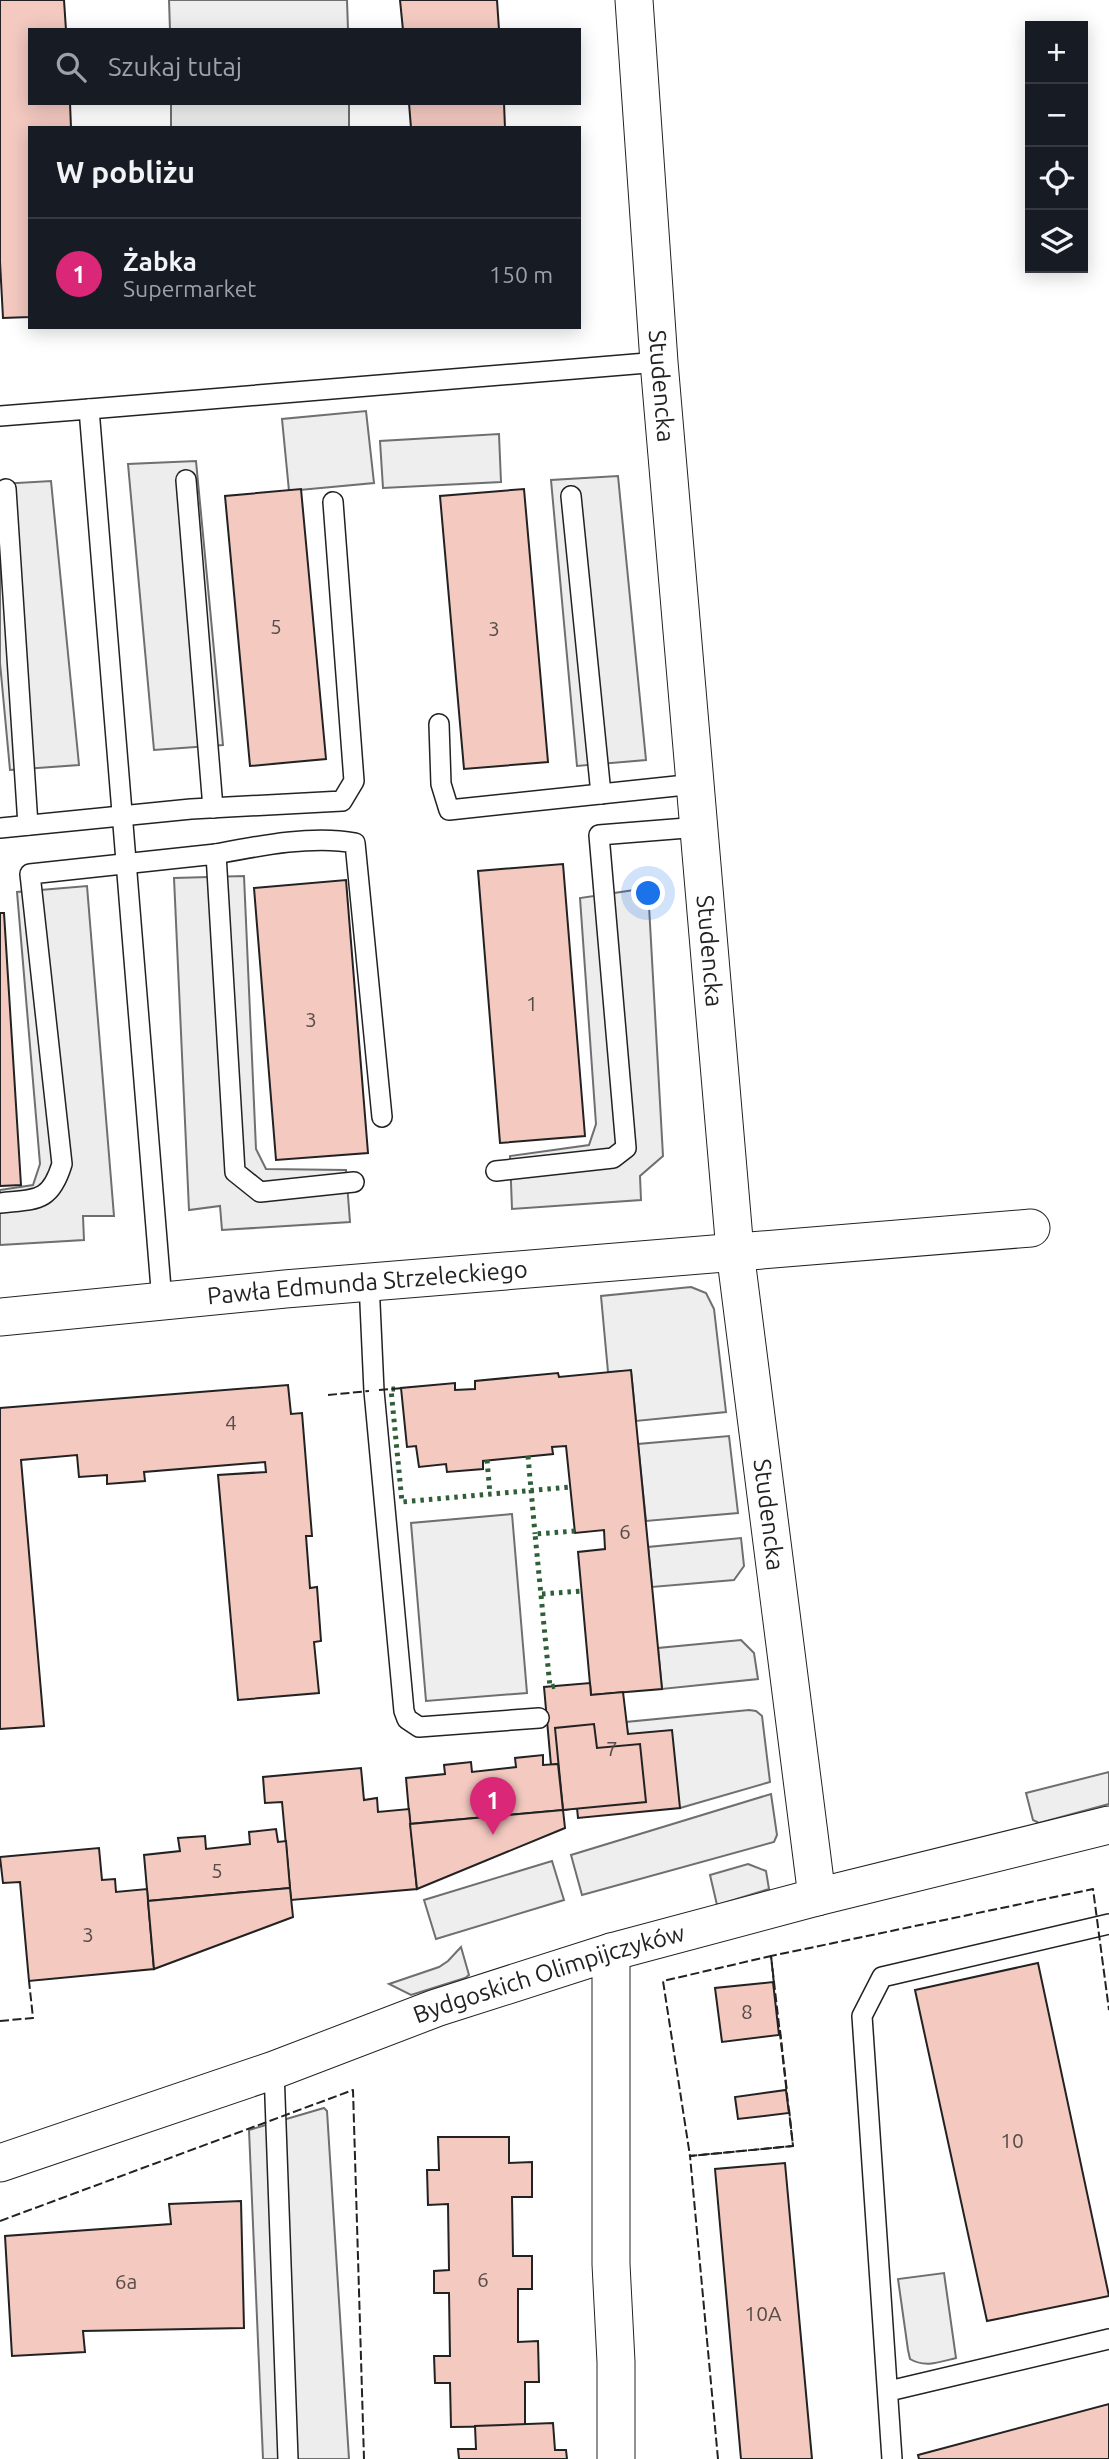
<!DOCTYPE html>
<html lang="pl">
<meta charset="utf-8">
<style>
body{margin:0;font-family:Ubuntu,sans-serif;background:#242831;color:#f1f3f6}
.controls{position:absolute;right:21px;top:21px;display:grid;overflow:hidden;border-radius:0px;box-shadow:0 4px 18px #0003}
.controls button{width:63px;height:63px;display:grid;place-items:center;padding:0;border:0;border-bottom:2px solid #363941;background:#171b24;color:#f1f3f6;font:35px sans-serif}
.you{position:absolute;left:649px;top:894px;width:24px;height:24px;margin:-18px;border:5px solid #fff;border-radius:50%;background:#1a73e8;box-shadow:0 0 0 10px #1a73e833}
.badge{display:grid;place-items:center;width:46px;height:46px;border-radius:50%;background:#db2777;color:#fff;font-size:23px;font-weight:700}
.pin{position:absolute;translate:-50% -58px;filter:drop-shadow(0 2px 4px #0008)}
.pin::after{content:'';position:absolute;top:37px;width:24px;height:21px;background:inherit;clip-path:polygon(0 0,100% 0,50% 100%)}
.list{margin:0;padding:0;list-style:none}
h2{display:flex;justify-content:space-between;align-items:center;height:91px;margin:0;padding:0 28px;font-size:30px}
h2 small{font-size:23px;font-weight:400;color:#9ea1a6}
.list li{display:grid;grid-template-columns:46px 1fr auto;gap:21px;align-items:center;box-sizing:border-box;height:112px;padding:0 28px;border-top:2px solid #363941}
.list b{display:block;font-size:26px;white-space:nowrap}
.list p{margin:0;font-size:23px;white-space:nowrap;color:#9ea1a6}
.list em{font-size:23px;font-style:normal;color:#9ea1a6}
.icon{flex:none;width:38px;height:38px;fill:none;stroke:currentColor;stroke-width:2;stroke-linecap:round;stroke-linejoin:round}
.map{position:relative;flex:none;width:1109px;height:2459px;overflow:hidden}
.search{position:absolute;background:#171b24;box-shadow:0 4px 18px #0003;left:28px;top:28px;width:553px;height:77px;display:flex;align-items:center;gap:18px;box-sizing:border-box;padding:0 24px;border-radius:0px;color:#9ea1a6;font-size:26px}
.panel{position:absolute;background:#171b24;box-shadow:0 4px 18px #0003;left:28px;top:126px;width:553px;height:203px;border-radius:0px}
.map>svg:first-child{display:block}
</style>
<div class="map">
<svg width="1109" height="2459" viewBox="0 0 1109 2459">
<rect width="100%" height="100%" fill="#fff"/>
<g fill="#eee" stroke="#6f6f6f" stroke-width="2">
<path d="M 169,0 L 347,0 L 348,30 L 170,30 Z"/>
<rect x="171" y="103" width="178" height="25"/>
<path d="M 366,411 L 374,483 L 289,491 L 282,419 Z"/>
<path d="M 499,434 L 501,482 L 383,488 L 380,441 Z"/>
<path d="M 691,1287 L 706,1293 L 714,1309 L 726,1412 L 636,1421 L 631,1371 L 608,1372 L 601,1296 Z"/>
<path d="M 729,1436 L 738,1513 L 646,1521 L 638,1444 Z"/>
<path d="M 512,1514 L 527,1693 L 426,1701 L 411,1523 Z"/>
<path d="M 741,1538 L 744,1566 L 734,1580 L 652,1587 L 648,1547 Z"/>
<path d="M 741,1640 L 754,1653 L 758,1679 L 662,1689 L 658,1648 Z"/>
<path d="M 749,1710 L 756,1711 L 762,1716 L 770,1782 L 680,1808 L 628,1734 L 626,1722 Z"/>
<path d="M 1109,1772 L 1109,1804 L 1039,1823 L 1033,1820 L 1026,1793 Z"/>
<path d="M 771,1794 L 777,1835 L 774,1842 L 582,1895 L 571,1855 Z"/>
<path d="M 552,1861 L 564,1900 L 436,1939 L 424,1900 Z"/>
<path d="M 748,1864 L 766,1871 L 769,1889 L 717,1905 L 710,1875 Z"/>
<path d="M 461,1947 L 469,1975 L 465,1978 L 411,1995 L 389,1984 L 439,1967 L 448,1961 Z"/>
<path d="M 944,2273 L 956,2358 C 940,2362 925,2368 910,2359 L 908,2350 L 898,2279 Z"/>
</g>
<g fill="#ededed" stroke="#6f6f6f" stroke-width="2">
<path d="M 196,461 L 223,745 L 154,750 L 128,464 Z"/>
<path d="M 618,476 L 646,760 L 577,766 L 551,480 Z"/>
<path d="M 51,481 L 79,765 L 10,770 L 0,663 L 0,484 Z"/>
<path d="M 244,876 L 256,1149 L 266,1169 L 346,1170 L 350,1222 L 222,1230 L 220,1206 L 189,1210 L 174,878 Z"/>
<path d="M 87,886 L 114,1216 L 83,1216 L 84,1240 L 0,1245 L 0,1190 L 33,1185 L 40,1164 L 17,892 Z"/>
<path d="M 648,888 L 663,1156 L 640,1176 L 641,1200 L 512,1209 L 510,1156 L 589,1145 L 596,1124 L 580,898 Z"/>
<path d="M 324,2108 L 327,2111 L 349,2459 L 263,2459 L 249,2130 Z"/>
</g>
<g fill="#f3c9c0" stroke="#222" stroke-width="2">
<path d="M 0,0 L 64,0 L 66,30 L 30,30 L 30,103 L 70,103 L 71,128 L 30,128 L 30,317 L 3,318 L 0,262 Z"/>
<path d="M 400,0 L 497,0 L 499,30 L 403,30 Z"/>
<path d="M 409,103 L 504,103 L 505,128 L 411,128 Z"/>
<path d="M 301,489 L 326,759 L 250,766 L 225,496 Z"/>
<path d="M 524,489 L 548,762 L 464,769 L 440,496 Z"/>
<path d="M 563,864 L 585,1136 L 500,1143 L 478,871 Z"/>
<path d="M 346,880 L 368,1153 L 276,1160 L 254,888 Z"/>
<path d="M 0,913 L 4,913 L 21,1185 L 0,1186 Z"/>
<path d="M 631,1370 L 662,1689 L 591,1695 L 578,1552 L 605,1549 L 604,1530 L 575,1533 L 566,1446 L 552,1447 L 553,1454 L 483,1461 L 483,1469 L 447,1472 L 446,1464 L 419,1467 L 416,1446 L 407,1447 L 401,1388 L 455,1383 L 455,1390 L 475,1389 L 475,1381 L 558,1373 L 559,1377 Z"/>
<path d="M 288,1385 L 291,1414 L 302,1413 L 312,1536 L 306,1536 L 310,1588 L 317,1587 L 321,1641 L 314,1642 L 319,1693 L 238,1700 L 218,1475 L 266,1472 L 265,1462 L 144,1472 L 145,1481 L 107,1484 L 107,1475 L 79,1477 L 77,1455 L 21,1460 L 44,1726 L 0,1729 L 0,1408 Z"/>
<path d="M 590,1683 L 591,1695 L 623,1692 L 628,1734 L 672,1730 L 680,1808 L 578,1818 L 577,1808 L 563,1810 L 558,1764 L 551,1765 L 544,1687 Z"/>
<path d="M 594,1724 L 597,1748 L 640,1744 L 646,1802 L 563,1810 L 555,1728 Z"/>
<path d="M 543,1755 L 543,1765 L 558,1764 L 563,1810 L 410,1824 L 406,1778 L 445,1774 L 444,1765 L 471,1762 L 472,1772 L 516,1767 L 515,1758 Z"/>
<path d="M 361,1768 L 364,1800 L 377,1798 L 378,1812 L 409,1809 L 417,1889 L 291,1900 L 282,1802 L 265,1803 L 263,1777 Z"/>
<path d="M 563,1810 L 565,1828 L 417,1889 L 410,1824 Z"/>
<path d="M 276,1829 L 278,1842 L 286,1841 L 290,1888 L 148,1901 L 144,1855 L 180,1851 L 178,1838 L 205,1836 L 206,1849 L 250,1844 L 249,1832 Z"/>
<path d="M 99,1848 L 102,1880 L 115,1879 L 116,1892 L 147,1889 L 154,1969 L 29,1981 L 20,1882 L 3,1883 L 0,1857 Z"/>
<path d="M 290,1888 L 293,1917 L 154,1969 L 148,1901 Z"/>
<path d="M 1038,1963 L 1109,2296 L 987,2321 L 915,1990 Z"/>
<path d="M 773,1982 L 779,2035 L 722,2042 L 715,1988 Z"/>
<path d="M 786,2090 L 789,2113 L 738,2119 L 735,2097 Z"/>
<path d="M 438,2137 L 509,2137 L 509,2163 L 532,2162 L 532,2197 L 512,2197 L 513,2256 L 532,2256 L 532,2289 L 518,2289 L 518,2342 L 538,2341 L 539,2382 L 525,2382 L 525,2426 L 451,2427 L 450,2383 L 435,2383 L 434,2356 L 450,2356 L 449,2293 L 434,2293 L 434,2271 L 449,2270 L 448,2204 L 428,2205 L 427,2170 L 439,2170 Z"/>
<path d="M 785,2163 L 812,2459 L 741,2459 L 715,2169 Z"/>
<path d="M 241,2201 L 244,2328 L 83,2331 L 85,2352 L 12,2356 L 5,2236 L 171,2224 L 169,2204 Z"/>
<path d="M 1109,2404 L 1109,2459 L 919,2459 L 918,2455 Z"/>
<path d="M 553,2423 L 555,2450 L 566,2450 L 567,2459 L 459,2459 L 458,2449 L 476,2449 L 475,2426 Z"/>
</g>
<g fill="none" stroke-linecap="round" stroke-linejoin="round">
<defs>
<g id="service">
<path d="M 89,409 L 659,362"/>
<path d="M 0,416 L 89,409 L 162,1301"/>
<path d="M 186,480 L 213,808"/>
<path d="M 6,489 L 28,825"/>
<path d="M 571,496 L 601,794"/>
<path d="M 439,724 L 441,784 L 449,810 L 695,784"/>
<path d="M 0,828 L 191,809 L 342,801 L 354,781 L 333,502"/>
<path d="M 216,854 C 258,846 312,835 355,843 L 382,1117"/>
<path d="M 496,1171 L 613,1158 L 626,1148 L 599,835 L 699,827"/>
<path d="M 0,1203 C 36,1199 50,1203 62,1164 L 30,874 L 216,854 L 235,1172 L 260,1192 L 354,1182"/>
<path d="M 369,1282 L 374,1391 L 404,1711 L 407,1719 L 419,1727 L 539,1718"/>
<path d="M 274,2070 L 288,2459"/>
<path d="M 889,2391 L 1109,2339"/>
<path d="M 892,2459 L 862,2016 L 882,1977 L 1109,1924"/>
</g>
<g id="minor">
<path id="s1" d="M 634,0 L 659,362 L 735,1251 L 817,1897"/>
<path id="s2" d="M 0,1317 L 285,1289 L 1031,1228"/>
<path d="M 611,1952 L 611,2264 L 616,2362 L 616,2459"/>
<path id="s3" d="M 0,2163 L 274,2070 L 436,2008 L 611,1952 L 817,1897 L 1109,1825"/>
</g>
</defs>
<use href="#service" stroke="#222" stroke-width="22"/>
<use href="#minor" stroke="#222" stroke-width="39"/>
<use href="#service" stroke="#fff" stroke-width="19"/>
<use href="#minor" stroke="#fff" stroke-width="37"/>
<g stroke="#2f5e38" stroke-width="5" stroke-dasharray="3.5 5" stroke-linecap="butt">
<path d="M 395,1389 L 391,1389 L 402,1502 L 570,1487"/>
<path d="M 528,1456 L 535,1534"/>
<path d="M 487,1460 L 490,1494"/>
<path d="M 542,1594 L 582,1591"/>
<path d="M 555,1686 L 550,1687 L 535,1534 L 575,1531"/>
</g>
<g stroke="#222" stroke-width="2" stroke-dasharray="9 3.5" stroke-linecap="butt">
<path d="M 379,1390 L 404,1388"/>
<path d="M 328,1395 L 369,1391"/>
<path d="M 771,1956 L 793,2146 L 690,2156 L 663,1981 Z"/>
<path d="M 774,1984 L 771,1956 L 1093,1889 L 1109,2010"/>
<path d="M 0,2021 L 33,2018 L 29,1981"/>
<path d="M 780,2030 L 787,2092"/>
<path d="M 0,2221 L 353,2090 L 364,2459"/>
<path d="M 718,2459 L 690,2156 L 793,2146 L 789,2109"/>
</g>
</g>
<g text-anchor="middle" stroke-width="5" stroke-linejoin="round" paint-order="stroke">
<g font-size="21" fill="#564c4a">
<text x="276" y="634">5</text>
<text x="494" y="636">3</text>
<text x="532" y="1011">1</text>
<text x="311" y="1027">3</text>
<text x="231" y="1430">4</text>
<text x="625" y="1539">6</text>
<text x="612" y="1756">7</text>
<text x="217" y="1878">5</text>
<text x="88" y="1942">3</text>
<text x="747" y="2019">8</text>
<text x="1012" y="2148">10</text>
<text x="483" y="2287">6</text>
<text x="126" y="2289">6a</text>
<text x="763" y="2321">10A</text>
</g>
<g font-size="24" fill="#222" stroke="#fff">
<text dy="8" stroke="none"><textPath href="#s1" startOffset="387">Studencka</textPath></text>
<text dy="8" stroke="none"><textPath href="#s1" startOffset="954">Studencka</textPath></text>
<text dy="8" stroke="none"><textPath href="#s2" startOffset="369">Pawła Edmunda Strzeleckiego</textPath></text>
<text dy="8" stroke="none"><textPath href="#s1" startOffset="1521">Studencka</textPath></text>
<text dy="8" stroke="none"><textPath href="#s3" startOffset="581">Bydgoskich Olimpijczyków</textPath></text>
</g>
</g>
</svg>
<div class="controls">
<button>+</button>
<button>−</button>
<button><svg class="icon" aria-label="locate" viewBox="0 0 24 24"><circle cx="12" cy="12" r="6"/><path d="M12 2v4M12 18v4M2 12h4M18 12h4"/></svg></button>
<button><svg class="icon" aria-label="layers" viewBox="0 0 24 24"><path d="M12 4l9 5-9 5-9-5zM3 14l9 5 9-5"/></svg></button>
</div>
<div class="you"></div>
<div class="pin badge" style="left:493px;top:1835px">1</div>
<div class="search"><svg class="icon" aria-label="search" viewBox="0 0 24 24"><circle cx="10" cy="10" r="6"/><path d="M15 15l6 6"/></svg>Szukaj tutaj</div>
<section class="panel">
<h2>W pobliżu<small></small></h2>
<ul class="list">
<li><span class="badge">1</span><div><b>Żabka</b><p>Supermarket</p></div><em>150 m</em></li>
</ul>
</section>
</div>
